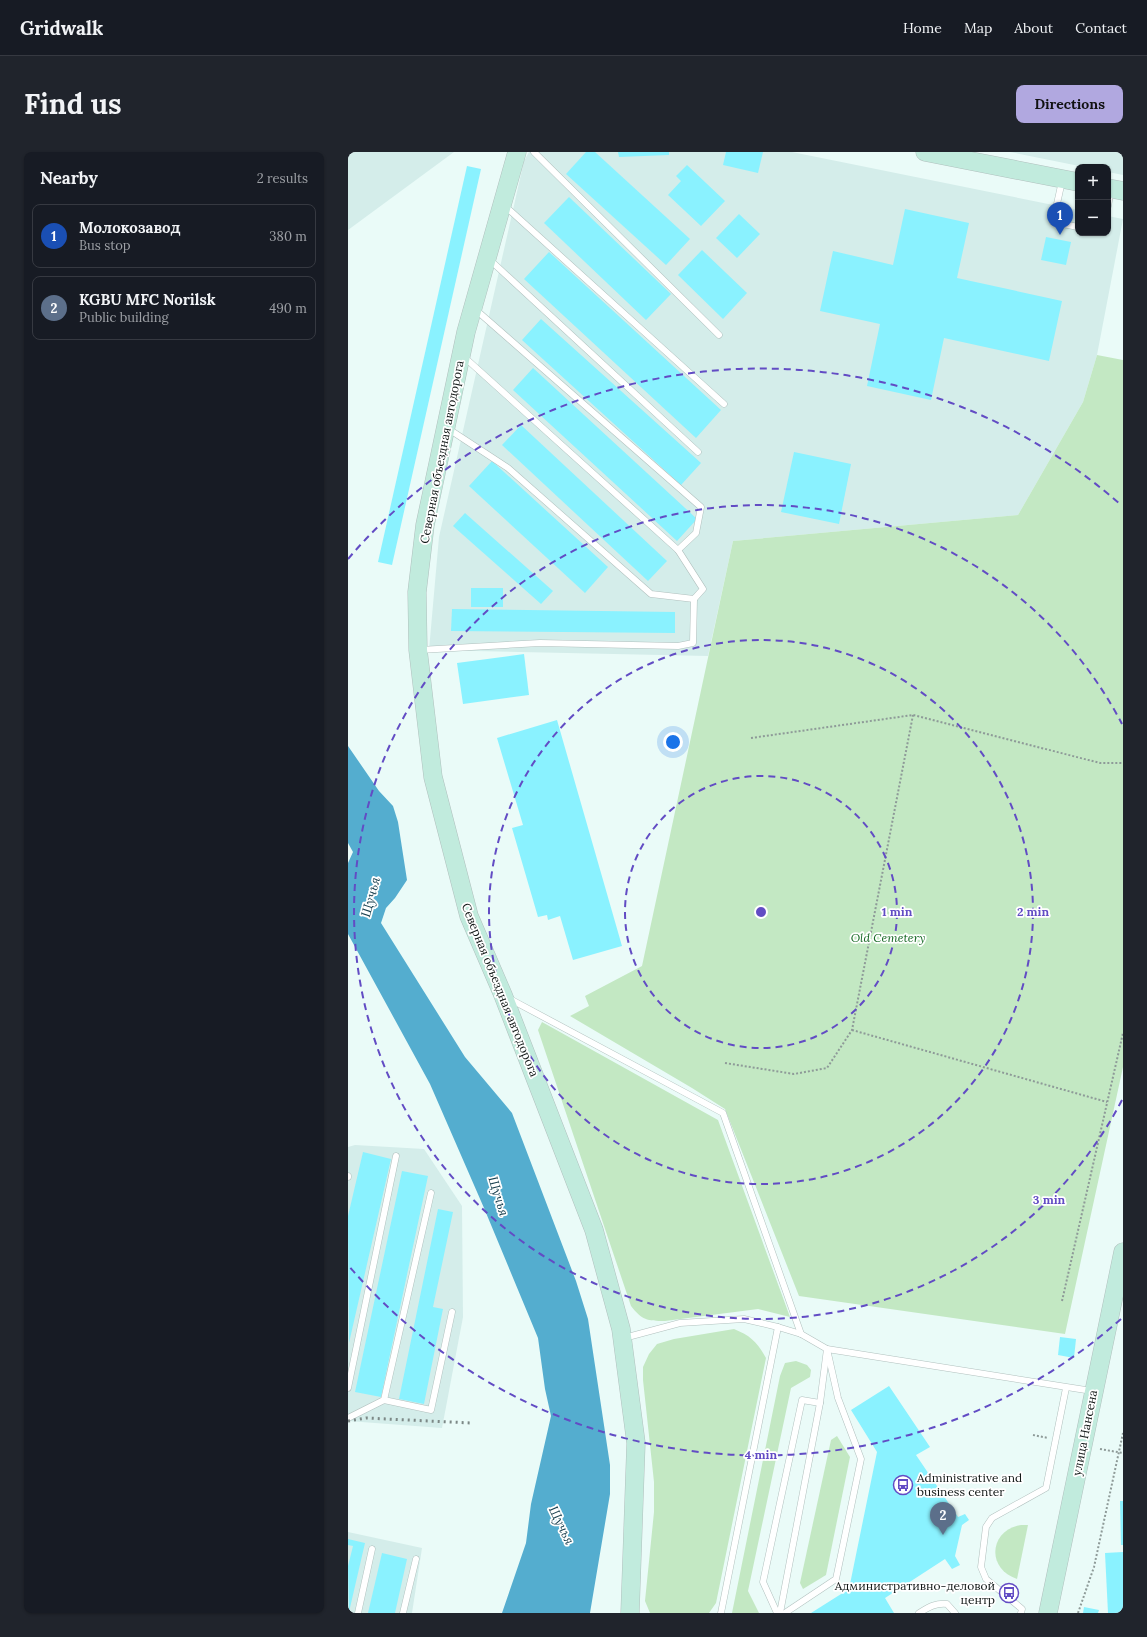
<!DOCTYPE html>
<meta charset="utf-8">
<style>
body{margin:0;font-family:Lora,serif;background:#20242c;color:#f1f3f6}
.controls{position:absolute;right:12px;top:12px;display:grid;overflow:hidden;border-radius:8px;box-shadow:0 1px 3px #0004}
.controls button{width:36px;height:36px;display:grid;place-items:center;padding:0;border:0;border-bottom:1px solid #363941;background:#171b24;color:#f1f3f6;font:20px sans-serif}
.you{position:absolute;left:325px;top:590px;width:14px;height:14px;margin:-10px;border:3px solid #fff;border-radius:50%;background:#1a73e8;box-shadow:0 0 0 6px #1a73e833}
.badge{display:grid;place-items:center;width:26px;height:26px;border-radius:50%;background:#b1a8e0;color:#fff;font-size:13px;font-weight:700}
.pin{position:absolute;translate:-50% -33px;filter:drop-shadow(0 1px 2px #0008)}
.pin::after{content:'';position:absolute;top:21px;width:14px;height:12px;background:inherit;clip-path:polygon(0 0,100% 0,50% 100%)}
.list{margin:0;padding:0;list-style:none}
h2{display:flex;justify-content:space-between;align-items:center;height:52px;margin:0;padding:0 16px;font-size:17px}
h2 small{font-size:13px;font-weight:400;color:#9ea1a6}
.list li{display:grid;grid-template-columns:26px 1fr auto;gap:12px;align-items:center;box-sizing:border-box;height:64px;margin:0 8px 8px;padding:0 8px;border:1px solid #363941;border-radius:8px}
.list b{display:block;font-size:15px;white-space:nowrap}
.list p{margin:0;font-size:13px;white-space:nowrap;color:#9ea1a6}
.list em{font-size:13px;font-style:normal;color:#9ea1a6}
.map{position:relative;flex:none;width:775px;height:1461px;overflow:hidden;border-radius:8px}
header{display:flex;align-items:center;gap:24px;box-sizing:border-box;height:56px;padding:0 20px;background:#171b24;border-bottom:1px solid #363941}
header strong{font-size:19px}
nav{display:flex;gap:22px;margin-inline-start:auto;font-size:14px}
.intro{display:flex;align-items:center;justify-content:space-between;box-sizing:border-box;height:96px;padding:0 24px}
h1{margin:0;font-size:28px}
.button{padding:10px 18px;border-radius:8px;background:#b1a8e0;color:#111;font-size:14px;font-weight:700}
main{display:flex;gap:24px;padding:0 24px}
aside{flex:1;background:#171b24;border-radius:8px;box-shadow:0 1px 3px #0004}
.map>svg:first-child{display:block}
</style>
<header>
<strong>Gridwalk</strong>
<nav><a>Home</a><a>Map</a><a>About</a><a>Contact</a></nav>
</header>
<div class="intro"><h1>Find us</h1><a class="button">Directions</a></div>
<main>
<aside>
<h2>Nearby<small>2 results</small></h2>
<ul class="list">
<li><span class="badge" style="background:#1a4fb4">1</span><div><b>Молокозавод</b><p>Bus stop</p></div><em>380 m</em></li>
<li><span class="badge" style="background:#5c6f8a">2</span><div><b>KGBU MFC Norilsk</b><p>Public building</p></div><em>490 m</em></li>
</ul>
</aside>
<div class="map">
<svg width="775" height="1461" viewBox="0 0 775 1461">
<rect width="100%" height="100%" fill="#eafbf8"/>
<g fill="#d4edea">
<path d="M 0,0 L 106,0 L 0,78 Z"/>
<path d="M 181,0 L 444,0 L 730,58 L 730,81 L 760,81 L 760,64 L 775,67 L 749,203 L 735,250 L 670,363 L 385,389 L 360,504 L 81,498 L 91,385 L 176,9 Z"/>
<path d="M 662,0 L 775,0 L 775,23 L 760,20 L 760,15 L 736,15 Z"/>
<path d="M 7,993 L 76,997 L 114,1054 L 115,1165 L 94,1276 L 0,1269 L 0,995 Z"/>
<path d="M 0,1380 L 74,1396 L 64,1461 L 0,1461 Z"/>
</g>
<g fill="#c3e8c3">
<path d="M 749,203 L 775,208 L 775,915 L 717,1182 L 451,1144 L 377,957 L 344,936 L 222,864 L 241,854 L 237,844 L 294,814 L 385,389 L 670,363 L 735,250 Z"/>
<path d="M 194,870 L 370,968 L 442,1165 L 410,1157 L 317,1169 C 299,1169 294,1168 283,1154 L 190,878 Z"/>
<path d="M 386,1177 C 403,1184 409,1190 418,1206 L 368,1451 L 361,1461 L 302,1461 L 297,1449 L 306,1360 L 306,1330 L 295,1228 L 295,1215 L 301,1202 L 309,1192 L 326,1187 Z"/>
<path d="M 448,1209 L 459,1213 L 463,1218 L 462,1225 L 443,1236 L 400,1439 L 411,1461 L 384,1461 L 432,1224 L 437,1211 Z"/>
<path d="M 489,1284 L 502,1305 L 478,1423 L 455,1437 L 452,1431 L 483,1288 Z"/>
<path d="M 673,1373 L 680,1373 L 669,1427 C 638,1417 641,1378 673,1373 Z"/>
</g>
<path fill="#54adcf" d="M 0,594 L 31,639 L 45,654 L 50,670 L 59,728 L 47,746 L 38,756 L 33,771 L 117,905 L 164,961 L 228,1129 L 240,1167 L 262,1313 L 262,1342 L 242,1461 L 154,1461 L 178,1391 L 183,1352 L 203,1264 L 197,1237 L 190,1186 L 136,1056 L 82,932 L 0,782 L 0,711 L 5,700 L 0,691 Z"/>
<g fill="#8af2ff">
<path d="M 238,0 L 247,0 L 342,87 L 318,113 L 218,22 Z"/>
<path d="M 270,0 L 321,0 L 321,3 L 271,5 Z"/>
<path d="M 378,0 L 415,0 L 410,21 L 375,13 Z"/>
<path d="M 339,13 L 377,49 L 353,74 L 320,43 L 333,29 L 328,24 Z"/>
<path d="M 119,14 L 133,17 L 44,413 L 30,410 Z"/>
<path d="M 221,45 L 323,142 L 298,168 L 196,71 Z"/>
<path d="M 557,57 L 621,71 L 609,126 L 714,149 L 701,209 L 596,186 L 583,248 L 519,234 L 532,172 L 472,159 L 485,99 L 545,113 Z"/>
<path d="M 391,62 L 412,82 L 389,106 L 368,86 Z"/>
<path d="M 698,85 L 723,90 L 718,113 L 693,108 Z"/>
<path d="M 354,98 L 399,141 L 375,167 L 330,123 Z"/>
<path d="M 201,100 L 373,258 L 348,286 L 176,127 Z"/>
<path d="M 193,167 L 353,311 L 333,333 L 174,188 Z"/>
<path d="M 185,216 L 349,367 L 329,389 L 165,238 Z"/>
<path d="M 173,273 L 319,409 L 300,429 L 154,293 Z"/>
<path d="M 446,300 L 503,312 L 491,372 L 433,360 Z"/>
<path d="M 144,309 L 260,415 L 237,441 L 121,334 Z"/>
<path d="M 117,361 L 205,439 L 193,452 L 105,374 Z"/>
<rect x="123" y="436" width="32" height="19"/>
<path d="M 104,457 L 327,460 L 327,481 L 103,479 Z"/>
<path d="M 176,502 L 181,543 L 115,552 L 109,511 Z"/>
<path d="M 209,568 L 274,794 L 225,808 L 212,764 L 200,768 L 199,763 L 190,765 L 164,676 L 175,673 L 149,586 Z"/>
<path d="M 15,1000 L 43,1007 L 1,1191 L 0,1064 Z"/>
<path d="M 54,1019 L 80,1024 L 33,1245 L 7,1240 Z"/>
<path d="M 90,1057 L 105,1060 L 85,1155 L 95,1157 L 76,1252 L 51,1247 Z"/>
<path d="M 712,1185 L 728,1187 L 726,1206 L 710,1203 Z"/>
<path d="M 541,1234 L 582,1295 L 568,1303 L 610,1365 L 617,1362 L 621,1368 L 614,1373 L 607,1404 L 612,1413 L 604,1417 L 597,1407 L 537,1446 L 546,1461 L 463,1461 L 501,1437 L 529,1300 L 503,1258 Z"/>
<path d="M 772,1349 L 775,1349 L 775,1393 L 773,1393 Z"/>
<path d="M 0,1387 L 17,1391 L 1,1460 L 0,1414 L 5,1394 L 0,1393 Z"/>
<path d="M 775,1400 L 775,1461 L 760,1461 L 757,1401 Z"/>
<path d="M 34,1401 L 59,1407 L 47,1461 L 20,1461 Z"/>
<path d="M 736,1455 L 751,1458 L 750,1461 L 735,1461 Z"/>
</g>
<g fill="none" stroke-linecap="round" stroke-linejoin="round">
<defs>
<g id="lane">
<path d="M 186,0 L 371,183"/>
<path d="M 714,29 L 705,70 L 730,75"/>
<path d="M 157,54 L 376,252"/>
<path d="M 760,54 L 763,38"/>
<path d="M 142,108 L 350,300"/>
<path d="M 115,204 L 330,398 L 348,381 L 353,355 L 128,158"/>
<path d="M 99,276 L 160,316 L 303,442 L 346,447 L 355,437 L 330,398"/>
<path d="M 72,498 L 192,491 L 330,494 L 345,491 L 346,447"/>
<path d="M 160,846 L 375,961 L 453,1182"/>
<path d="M 0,1025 L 0,1024"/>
<path d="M 276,1186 L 332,1171 L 396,1167 L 430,1175 L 453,1182 L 479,1197 L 490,1246 L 513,1307 L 488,1427 L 437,1461"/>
<path d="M 0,1236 L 48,1004"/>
<path d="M 36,1248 L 83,1258 L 104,1160"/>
<path d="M 0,1266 L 36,1248 L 83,1041"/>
<path d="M 10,1461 L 24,1397"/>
<path d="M 55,1461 L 68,1407"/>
<path d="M 373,1461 L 430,1175"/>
<path d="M 429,1461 L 415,1430 L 454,1248 L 472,1251"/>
<path d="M 432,1461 L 472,1251 L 479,1197 L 744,1239"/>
<path d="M 571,1461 C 581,1455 587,1451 599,1452 L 607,1461"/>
<path d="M 673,1461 L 674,1457 L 638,1427 L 633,1415 L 638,1375 L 644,1366 L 698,1336 L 718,1236"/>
</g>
<g id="secondary">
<path d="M 169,0 L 118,180 L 77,373 L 69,440 L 70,498 L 85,625 L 121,764 L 155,843 L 246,1078 L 273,1177 L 288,1291 L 282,1461"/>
<path d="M 577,0 L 730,30"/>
<path d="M 760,36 L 775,39"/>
<path d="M 700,1461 L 775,1100"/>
</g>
</defs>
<use href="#lane" stroke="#b1c0be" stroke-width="7"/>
<use href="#secondary" stroke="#b1c0be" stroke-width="19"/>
<g stroke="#8e9a98" stroke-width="2" stroke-dasharray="2 2" stroke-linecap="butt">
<path d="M 403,586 L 565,563 L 752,611 L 775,611"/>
<path d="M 504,878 L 759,950"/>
<path d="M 377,911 L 446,922 L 479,916 L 504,878 L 565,563"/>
<path d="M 714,1149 L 775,881"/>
<path d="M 685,1283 L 700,1286"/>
<path d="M 752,1297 L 775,1301"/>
<path d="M 730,1461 L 746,1415 L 775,1281"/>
</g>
<use href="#lane" stroke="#fff" stroke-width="6"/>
<use href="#secondary" stroke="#c1ebdd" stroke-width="18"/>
<path stroke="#7c8886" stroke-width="3" stroke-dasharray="2 4" stroke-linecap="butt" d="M 0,1269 L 18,1266 L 123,1271"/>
</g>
<g fill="none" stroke="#624cc4" stroke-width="2" stroke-dasharray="7 5">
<circle cx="413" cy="760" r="136"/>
<circle cx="413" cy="760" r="272"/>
<path d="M774 948A407 407 0 1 1 774 572"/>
<path d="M773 1167A543 543 0 0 1 0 1113M0 407A543 543 0 0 1 773 353"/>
</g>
<defs>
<symbol id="bus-ring" viewBox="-11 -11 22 22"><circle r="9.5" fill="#fff" stroke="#624cc4" stroke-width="1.5"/><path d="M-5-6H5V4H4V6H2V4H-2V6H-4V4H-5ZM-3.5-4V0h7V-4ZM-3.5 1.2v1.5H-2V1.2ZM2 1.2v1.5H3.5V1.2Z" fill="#624cc4"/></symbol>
</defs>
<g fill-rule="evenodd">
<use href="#bus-ring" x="544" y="1322" width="22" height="22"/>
<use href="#bus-ring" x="650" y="1430" width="22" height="22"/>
</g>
<g text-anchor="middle" stroke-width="3.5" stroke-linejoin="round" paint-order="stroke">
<g font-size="12" fill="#131918" stroke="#fff">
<text transform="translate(94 300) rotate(-79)" y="4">Северная объездная автодорога</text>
<text transform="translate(152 838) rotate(68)" y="4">Северная объездная автодорога</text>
<text transform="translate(737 1281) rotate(-79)" y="4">улица Нансена</text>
</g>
<g font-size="12" font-style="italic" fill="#176925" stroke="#fff">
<text x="540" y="790">Old Cemetery</text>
</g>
<g font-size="12" fill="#131918" stroke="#fff" text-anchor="start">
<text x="569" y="1330">Administrative and<tspan x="569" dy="14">business center</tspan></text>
<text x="647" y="1438" text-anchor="end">Административно-деловой<tspan x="647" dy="14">центр</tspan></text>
</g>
<g font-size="13" font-style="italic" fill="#1a4150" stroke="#fff">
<text transform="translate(22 745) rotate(-75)" y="5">Щучья</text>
<text transform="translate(151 1044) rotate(73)" y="5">Щучья</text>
<text transform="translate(214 1373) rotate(64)" y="5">Щучья</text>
</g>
</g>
<circle cx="413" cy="760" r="6" fill="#624cc4" stroke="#fff" stroke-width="2"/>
<g font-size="12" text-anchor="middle" font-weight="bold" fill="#624cc4" stroke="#fff" stroke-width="3.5" stroke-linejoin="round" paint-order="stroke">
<text x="549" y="764">1 min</text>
<text x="685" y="764">2 min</text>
<text x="701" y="1052">3 min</text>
<text x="413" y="1307">4 min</text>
</g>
</svg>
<div class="controls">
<button>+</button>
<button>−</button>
</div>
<div class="you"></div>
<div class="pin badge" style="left:712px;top:83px;background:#1a4fb4">1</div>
<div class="pin badge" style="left:595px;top:1383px;background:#5c6f8a">2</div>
</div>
</main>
